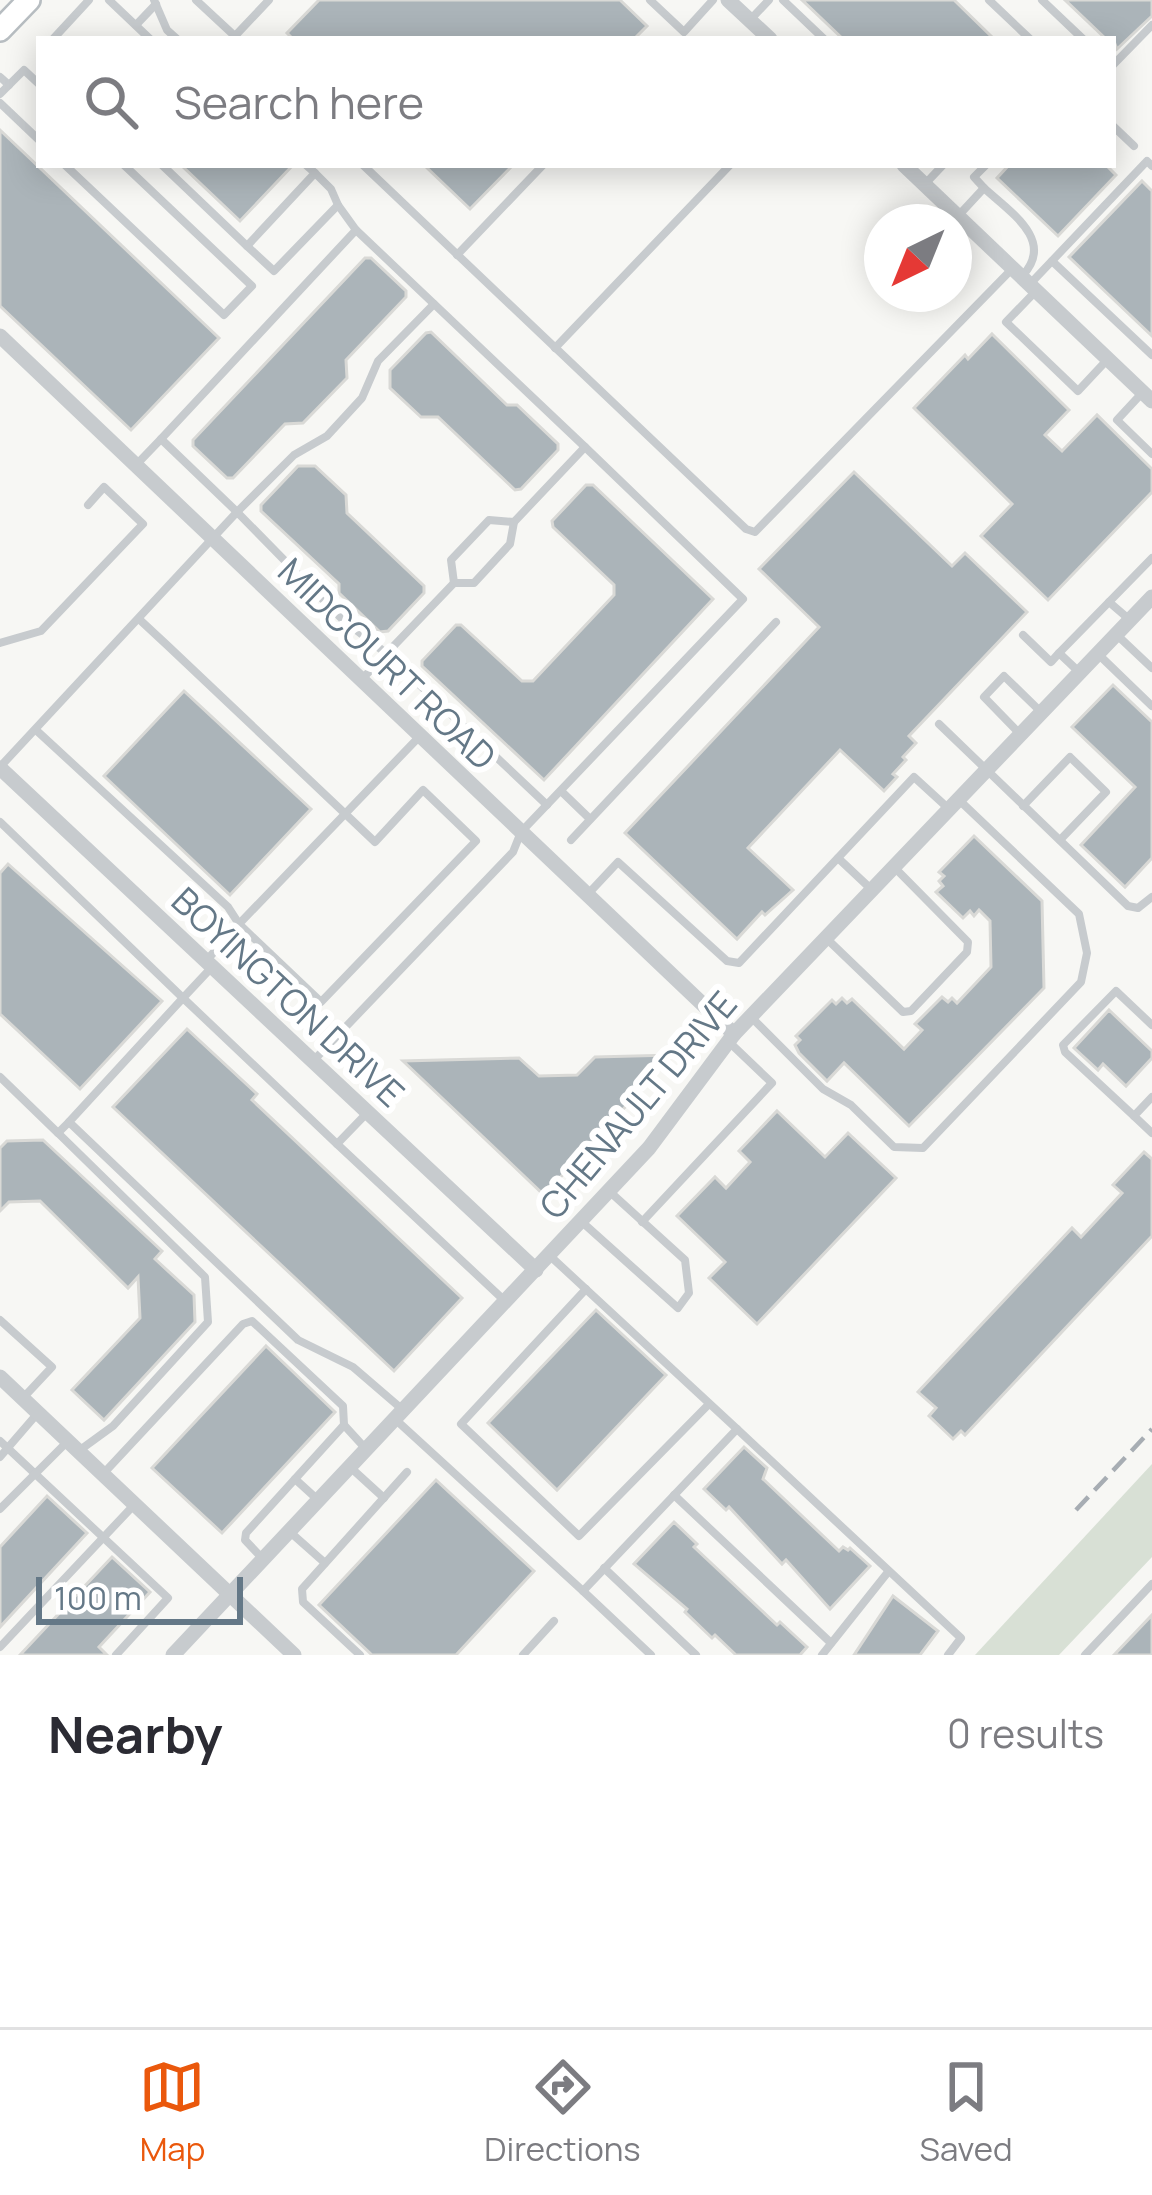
<!DOCTYPE html>
<style>
body{margin:0;font-family:Manrope,sans-serif;background:#f7f7f7;color:#2b2b33}
.compass{position:absolute;left:864px;top:204px;width:108px;height:108px;border-radius:50%;background:#fff;box-shadow:0 6px 30px #0003;rotate:223deg}
.scale{position:absolute;left:36px;bottom:30px;width:207px;box-sizing:border-box;padding-left:12px;border:6px solid #647887;border-top:0;font-size:33px;line-height:42px;white-space:nowrap;color:#647887;-webkit-text-stroke:9px #fff;paint-order:stroke}
.list{margin:0;padding:0;list-style:none}
h2{display:flex;justify-content:space-between;align-items:center;height:156px;margin:0;padding:0 48px;font-size:51px}
h2 small{font-size:39px;font-weight:400;color:#7c7c81}
.icon{flex:none;width:66px;height:66px;fill:none;stroke:currentColor;stroke-width:2;stroke-linecap:round;stroke-linejoin:round}
.map{position:relative;flex:none;width:1152px;height:1655px;overflow:hidden}
.search{position:absolute;background:#fff;box-shadow:0 6px 30px #0003;left:36px;right:36px;top:36px;height:132px;display:flex;align-items:center;gap:30px;box-sizing:border-box;padding:0 42px;border-radius:0px;color:#7c7c81;font-size:45px}
.sheet{height:372px;background:#fff}
nav{display:flex;justify-content:space-around;align-items:center;box-sizing:border-box;height:168px;border-top:3px solid #e1e1e2;background:#fff;font-size:33px;color:#7c7c81}
nav a{display:grid;justify-items:center;gap:6px}
nav .on{color:#ea580c}
.map>svg:first-child{display:block}
</style>
<div class="map">
<svg width="1152" height="1655" viewBox="0 0 1152 1655">
<rect width="100%" height="100%" fill="#f7f7f4"/>
<path fill="#d8e0d5" d="M 1152,1464 L 1152,1557 L 1059,1655 L 975,1655 Z"/>
<g fill="#abb4b9" stroke="#d9d9d6" stroke-width="3">
<path d="M 319,0 L 620,0 L 647,26 L 634,39 L 293,39 L 287,33 Z"/>
<path d="M 802,0 L 954,0 L 994,39 L 843,39 Z"/>
<path d="M 1065,0 L 1152,0 L 1152,16 L 1117,49 L 1113,39 L 1106,39 Z"/>
<path d="M 0,130 L 219,338 L 131,430 L 0,306 Z"/>
<path d="M 181,165 L 293,165 L 240,221 Z"/>
<path d="M 424,165 L 513,165 L 470,209 Z"/>
<path d="M 1009,165 L 1106,165 L 1116,175 L 1058,236 L 997,178 Z"/>
<path d="M 1142,181 L 1152,191 L 1152,336 L 1069,257 Z"/>
<path d="M 365,258 L 371,258 L 406,291 L 406,297 L 346,360 L 347,378 L 303,423 L 285,424 L 233,478 L 227,478 L 193,446 L 193,440 Z"/>
<path d="M 431,332 L 507,405 L 517,405 L 558,444 L 558,450 L 521,489 L 515,490 L 438,417 L 421,417 L 390,388 L 390,370 L 426,333 Z"/>
<path d="M 992,334 L 1069,410 L 1045,435 L 1062,451 L 1097,415 L 1152,469 L 1152,492 L 1048,600 L 981,536 L 1012,504 L 914,408 L 965,355 L 968,359 Z"/>
<path d="M 298,466 L 315,466 L 346,495 L 347,513 L 424,586 L 424,593 L 388,631 L 380,632 L 339,593 L 339,584 L 261,511 L 261,505 Z"/>
<path d="M 854,472 L 952,566 L 965,553 L 1027,612 L 909,736 L 916,743 L 903,757 L 906,760 L 893,774 L 897,777 L 884,791 L 840,750 L 748,848 L 793,890 L 765,915 L 762,912 L 737,939 L 625,833 L 819,627 L 759,569 Z"/>
<path d="M 586,485 L 593,485 L 713,599 L 544,780 L 422,666 L 422,661 L 456,625 L 461,625 L 522,681 L 533,681 L 614,595 L 614,585 L 553,527 L 552,521 Z"/>
<path d="M 1113,685 L 1152,722 L 1152,858 L 1125,887 L 1081,845 L 1135,787 L 1072,727 Z"/>
<path d="M 184,691 L 311,809 L 230,895 L 104,776 Z"/>
<path d="M 974,836 L 1042,901 L 1044,988 L 909,1126 L 844,1063 L 827,1081 L 799,1053 L 795,1045 L 800,1040 L 796,1036 L 832,1000 L 836,1004 L 842,998 L 847,1003 L 852,999 L 904,1049 L 922,1030 L 915,1024 L 942,997 L 948,1002 L 952,998 L 957,1003 L 991,967 L 990,921 L 979,910 L 974,916 L 970,911 L 963,918 L 936,892 L 943,886 L 939,881 L 944,876 L 939,872 Z"/>
<path d="M 8,864 L 162,1001 L 80,1089 L 0,1014 L 0,873 Z"/>
<path d="M 1109,1010 L 1152,1051 L 1152,1058 L 1126,1086 L 1103,1064 L 1098,1070 L 1074,1048 Z"/>
<path d="M 187,1029 L 257,1094 L 252,1100 L 462,1298 L 394,1371 L 113,1107 Z"/>
<path d="M 673,1055 L 544,1195 L 403,1061 L 519,1058 L 539,1076 L 577,1075 L 595,1057 Z"/>
<path d="M 777,1111 L 825,1157 L 848,1133 L 896,1178 L 757,1324 L 709,1278 L 725,1262 L 677,1216 L 715,1177 L 726,1188 L 750,1162 L 739,1151 Z"/>
<path d="M 43,1140 L 162,1251 L 155,1259 L 194,1295 L 195,1322 L 104,1420 L 72,1390 L 140,1318 L 138,1277 L 128,1288 L 40,1201 L 9,1202 L 0,1211 L 0,1148 L 7,1141 Z"/>
<path d="M 1144,1152 L 1152,1159 L 1152,1236 L 965,1435 L 961,1431 L 953,1439 L 929,1416 L 936,1408 L 918,1392 L 1072,1228 L 1081,1237 L 1122,1193 L 1113,1185 Z"/>
<path d="M 596,1310 L 666,1375 L 557,1490 L 488,1423 Z"/>
<path d="M 266,1346 L 335,1412 L 222,1533 L 152,1468 Z"/>
<path d="M 744,1447 L 767,1468 L 763,1479 L 839,1551 L 843,1547 L 848,1550 L 850,1548 L 870,1566 L 830,1609 L 786,1560 L 782,1564 L 729,1507 L 726,1510 L 704,1489 Z"/>
<path d="M 436,1480 L 534,1571 L 456,1655 L 372,1655 L 319,1605 Z"/>
<path d="M 47,1496 L 87,1533 L 0,1627 L 0,1547 Z"/>
<path d="M 674,1522 L 697,1544 L 694,1547 L 777,1625 L 780,1622 L 807,1647 L 800,1655 L 736,1655 L 715,1635 L 712,1638 L 685,1612 L 687,1609 L 634,1564 Z"/>
<path d="M 112,1557 L 150,1592 L 99,1647 L 107,1655 L 20,1655 Z"/>
<path d="M 893,1596 L 938,1631 L 920,1655 L 854,1655 Z"/>
<path d="M 1152,1615 L 1152,1655 L 1114,1655 Z"/>
</g>
<g fill="none" stroke-linecap="round" stroke-linejoin="round">
<defs>
<path id="secondary" d="M 0,30 L 29,0"/>
</defs>
<use href="#secondary" stroke="#b7bdc1" stroke-width="26"/>
<g stroke="#c7cbce" stroke-width="8">
<path d="M 109,0 L 150,39"/>
<path d="M 154,0 L 167,30 L 177,39"/>
<path d="M 196,0 L 238,39"/>
<path d="M 650,0 L 684,32 L 713,0"/>
<path d="M 783,0 L 824,39"/>
<path d="M 989,0 L 1030,39"/>
<path d="M 1042,0 L 1083,39"/>
<path d="M 750,20 L 769,0"/>
<path d="M 136,25 L 156,4"/>
<path d="M 235,36 L 269,0"/>
<path d="M 53,39 L 89,0"/>
<path d="M 1113,65 L 1152,25"/>
<path d="M 0,77 L 9,85"/>
<path d="M 0,94 L 24,70 L 39,84"/>
<path d="M 0,103 L 39,140"/>
<path d="M 1113,126 L 1134,146"/>
<path d="M 65,165 L 224,315 L 252,286 L 124,165"/>
<path d="M 162,165 L 247,246 L 315,173 L 306,165"/>
<path d="M 363,165 L 746,529 L 755,532 L 1011,270"/>
<path d="M 315,173 L 331,189 L 338,205"/>
<path d="M 926,183 L 943,165"/>
<path d="M 984,188 C 1010,212 1055,240 1023,275"/>
<path d="M 959,215 L 984,188 L 974,177 L 986,165"/>
<path d="M 356,230 L 585,447"/>
<path d="M 457,255 L 543,165"/>
<path d="M 1052,261 L 1152,355"/>
<path d="M 1030,284 L 1147,161 L 1152,166"/>
<path d="M 1035,292 L 1006,322 L 1078,391 L 1107,360"/>
<path d="M 555,348 L 730,165"/>
<path d="M 1143,392 L 1117,420 L 1152,454"/>
<path d="M 161,439 L 356,230 L 338,205 L 274,271 L 247,246"/>
<path d="M 137,464 L 161,439 L 237,512 L 294,455 L 327,436 L 362,398 L 378,361 L 434,304"/>
<path d="M 454,583 L 451,560 L 489,520 L 514,522"/>
<path d="M 1109,602 L 1152,558"/>
<path d="M 140,620 L 168,646 L 375,842 L 423,790 L 476,841 L 321,1002 L 239,924 L 419,737"/>
<path d="M 1023,635 L 1051,662 L 1059,653 L 1078,671"/>
<path d="M 1118,636 L 1152,668"/>
<path d="M 0,643 L 41,631 L 143,524 L 104,487 L 88,505"/>
<path d="M 1059,653 L 1109,602 L 1130,620"/>
<path d="M 1098,654 L 1152,706"/>
<path d="M 939,724 L 1128,906 L 1138,908 L 1152,897"/>
<path d="M 36,730 L 228,907 L 239,924 L 206,961"/>
<path d="M 1019,733 L 984,697 L 1004,676 L 1040,711"/>
<path d="M 0,767 L 237,512 L 341,618 L 387,654 L 547,805"/>
<path d="M 561,791 L 590,819"/>
<path d="M 1023,806 L 1070,757 L 1106,792 L 1060,840"/>
<path d="M 0,822 L 183,998 L 212,967"/>
<path d="M 571,840 L 776,622"/>
<path d="M 838,858 L 871,889"/>
<path d="M 588,894 L 618,862 L 727,961 L 739,963 L 914,777 L 949,809"/>
<path d="M 827,939 L 903,1012 L 911,1011 L 967,952 L 968,942 L 895,868"/>
<path d="M 751,1017 L 823,1089 L 851,1105 L 894,1147 L 923,1148 L 1081,982 L 1087,953 L 1079,914 L 959,800"/>
<path d="M 315,1059 L 513,852 L 521,832 L 743,599 L 585,447 L 514,522 L 510,544 L 474,583 L 454,583 L 362,679"/>
<path d="M 0,1077 L 58,1133 L 69,1122"/>
<path d="M 1152,1097 L 1134,1116 L 1152,1133"/>
<path d="M 366,1114 L 337,1144 L 183,998 L 69,1122 L 298,1340 L 353,1367 L 403,1410"/>
<path d="M 1134,1116 L 1065,1052 L 1063,1045 L 1116,991 L 1152,1025"/>
<path d="M 58,1133 L 205,1277 L 208,1322 L 113,1426 L 80,1450"/>
<path d="M 337,1144 L 506,1302"/>
<path d="M 582,1222 L 678,1308 L 689,1293 L 685,1260 L 609,1191"/>
<path d="M 642,1222 L 772,1083 L 729,1042"/>
<path d="M 586,1289 L 461,1424 L 579,1536 L 709,1404"/>
<path d="M 0,1320 L 52,1367 L 23,1398"/>
<path d="M 396,1420 L 583,1591 L 737,1429 L 549,1255"/>
<path d="M 737,1429 L 961,1638 L 948,1655"/>
<path d="M 0,1441 L 168,1598 L 116,1655"/>
<path d="M 0,1457 L 37,1414"/>
<path d="M 350,1467 L 384,1498"/>
<path d="M 103,1474 L 243,1324 L 252,1321 L 343,1406 L 344,1425 L 365,1448"/>
<path d="M 674,1495 L 831,1643"/>
<path d="M 317,1499 L 295,1479 L 344,1425"/>
<path d="M 0,1509 L 67,1442"/>
<path d="M 290,1532 L 325,1563"/>
<path d="M 262,1558 L 245,1540 L 246,1533 L 295,1479"/>
<path d="M 604,1568 L 696,1655"/>
<path d="M 583,1591 L 651,1655"/>
<path d="M 0,1647 L 134,1505"/>
<path d="M 360,1655 L 303,1602 L 302,1589 L 407,1472"/>
<path d="M 523,1655 L 554,1621"/>
<path d="M 822,1655 L 888,1572"/>
<path d="M 1085,1655 L 1152,1584"/>
</g>
<g stroke="#c7cbce" stroke-width="15">
<path d="M 728,0 L 770,39"/>
<path d="M 904,165 L 1152,401"/>
<path d="M 0,336 L 734,1034"/>
<path d="M 0,768 L 536,1270"/>
<path d="M 0,1377 L 294,1655"/>
<path d="M 173,1655 L 649,1148 L 734,1034 L 1152,597"/>
</g>
<use href="#secondary" stroke="#fff" stroke-width="21"/>
<path stroke="#a7adb3" stroke-width="4.5" stroke-dasharray="18 9" stroke-linecap="butt" d="M 1076,1510 L 1152,1429"/>
</g>
<g text-anchor="middle" stroke-width="12" stroke-linejoin="round" paint-order="stroke">
<g font-size="36" fill="#647887" stroke="#fff">
<text transform="translate(387 664) rotate(44)" y="13">MIDCOURT ROAD</text>
<text transform="translate(288 997) rotate(43)" y="13">BOYINGTON DRIVE</text>
<text transform="translate(638 1105) rotate(-50)" y="13">CHENAULT DRIVE</text>
</g>
</g>
</svg>
<svg class="compass" viewBox="-18 -18 36 36"><path d="M0-13l5 13h-10z" fill="#e53935"/><path d="M0 13l5-13h-10z" fill="#7c7c81"/></svg>
<div class="scale">100 m</div>
<div class="search"><svg class="icon" aria-label="search" viewBox="0 0 24 24"><circle cx="10" cy="10" r="6"/><path d="M15 15l6 6"/></svg>Search here</div>
</div>
<section class="sheet">
<h2>Nearby<small>0 results</small></h2>
<ul class="list">
</ul>
</section>
<nav>
<a class="on"><svg class="icon" aria-label="map" viewBox="0 0 24 24"><path d="M3 6l6-2 6 2 6-2v14l-6 2-6-2-6 2zM9 4v14M15 6v14"/></svg>Map</a>
<a><svg class="icon" aria-label="directions" viewBox="0 0 24 24"><path d="M12 3l9 9-9 9-9-9zM9 14v-3h6M13 9l2 2-2 2"/></svg>Directions</a>
<a><svg class="icon" aria-label="saved" viewBox="0 0 24 24"><path d="M7 4h10v16l-5-4-5 4z"/></svg>Saved</a>
</nav>
